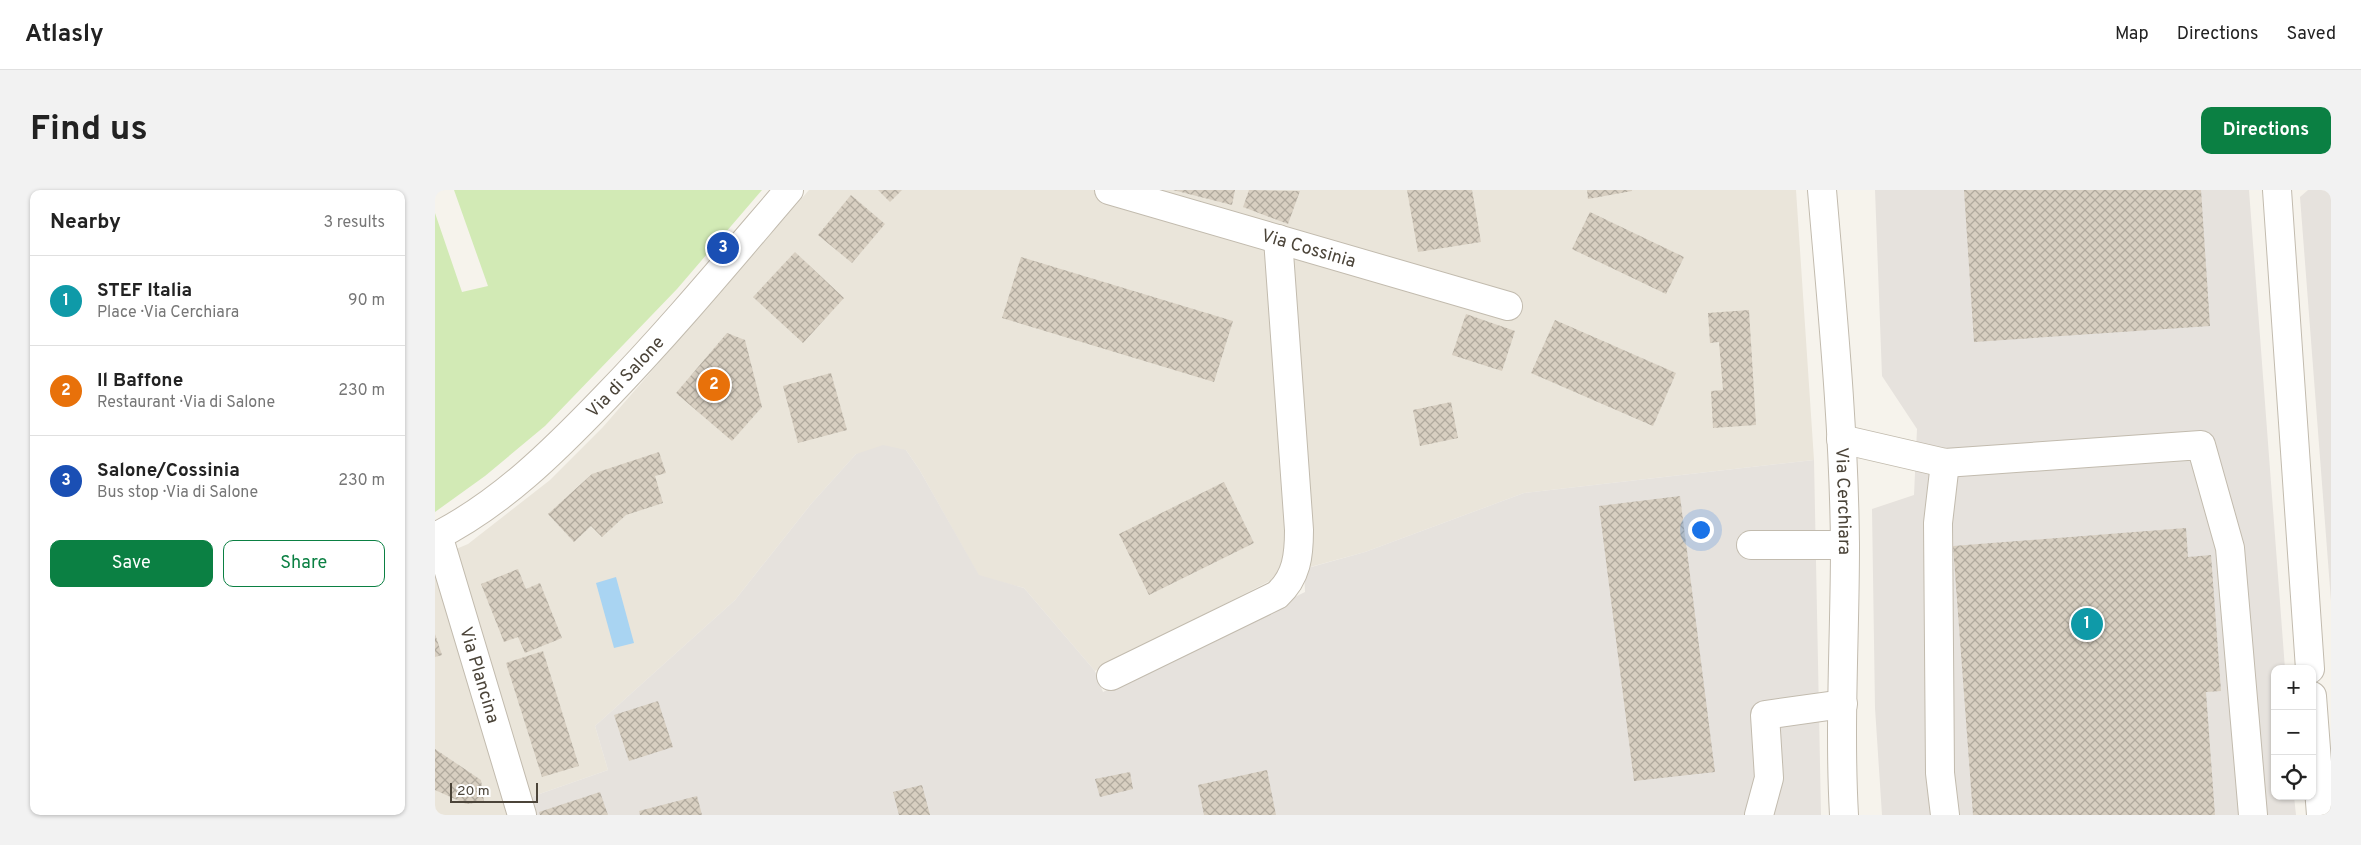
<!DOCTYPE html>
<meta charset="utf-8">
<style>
body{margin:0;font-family:Overpass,sans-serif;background:#f2f2f2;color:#222}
.controls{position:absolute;right:15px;bottom:15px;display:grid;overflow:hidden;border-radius:10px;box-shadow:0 1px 4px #0004}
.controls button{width:45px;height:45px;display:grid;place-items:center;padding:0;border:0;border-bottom:1px solid #e0e0e0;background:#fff;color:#222;font:25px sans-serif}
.scale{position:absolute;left:15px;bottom:12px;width:88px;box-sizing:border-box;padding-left:5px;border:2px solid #4b4439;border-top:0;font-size:14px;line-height:18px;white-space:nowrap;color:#4b4439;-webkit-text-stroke:4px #fff;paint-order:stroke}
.you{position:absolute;left:1265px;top:339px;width:18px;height:18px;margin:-12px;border:4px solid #fff;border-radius:50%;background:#1a73e8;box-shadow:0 0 0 8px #1a73e833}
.badge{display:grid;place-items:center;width:32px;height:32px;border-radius:50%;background:#0b8043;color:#fff;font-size:16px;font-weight:700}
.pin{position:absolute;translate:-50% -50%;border:2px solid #fff;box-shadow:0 1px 5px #0006}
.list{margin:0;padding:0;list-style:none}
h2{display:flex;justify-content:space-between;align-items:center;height:65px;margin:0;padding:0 20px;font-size:21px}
h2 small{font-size:16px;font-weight:400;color:#767676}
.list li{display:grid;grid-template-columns:32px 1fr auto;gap:15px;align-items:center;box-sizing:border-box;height:90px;padding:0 20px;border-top:1px solid #e0e0e0}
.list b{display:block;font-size:19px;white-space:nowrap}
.list p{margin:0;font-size:16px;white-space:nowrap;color:#767676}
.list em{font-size:16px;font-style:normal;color:#767676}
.actions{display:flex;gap:10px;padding:15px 20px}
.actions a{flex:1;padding:11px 0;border:1px solid #0b8043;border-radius:10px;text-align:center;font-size:18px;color:#0b8043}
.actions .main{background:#0b8043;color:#fff}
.icon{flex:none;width:28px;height:28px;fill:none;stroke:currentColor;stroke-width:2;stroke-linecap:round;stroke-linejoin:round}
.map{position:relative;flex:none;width:1896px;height:625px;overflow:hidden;border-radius:10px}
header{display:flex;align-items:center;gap:30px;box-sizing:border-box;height:70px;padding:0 25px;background:#fff;border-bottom:1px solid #e0e0e0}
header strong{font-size:24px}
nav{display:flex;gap:28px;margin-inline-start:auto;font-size:18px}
.intro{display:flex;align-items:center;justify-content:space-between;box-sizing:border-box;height:120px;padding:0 30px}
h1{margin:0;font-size:35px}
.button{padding:12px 22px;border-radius:10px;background:#0b8043;color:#fff;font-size:18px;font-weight:700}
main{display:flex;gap:30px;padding:0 30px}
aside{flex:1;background:#fff;border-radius:10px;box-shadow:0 1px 4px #0004}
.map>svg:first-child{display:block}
</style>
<header>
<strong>Atlasly</strong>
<nav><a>Map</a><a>Directions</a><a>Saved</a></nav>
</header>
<div class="intro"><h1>Find us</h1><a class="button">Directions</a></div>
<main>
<aside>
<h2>Nearby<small>3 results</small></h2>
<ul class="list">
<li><span class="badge" style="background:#0f9aa8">1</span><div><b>STEF Italia</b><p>Place · Via Cerchiara</p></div><em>90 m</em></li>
<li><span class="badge" style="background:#e8710a">2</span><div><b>Il Baffone</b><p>Restaurant · Via di Salone</p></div><em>230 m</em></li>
<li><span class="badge" style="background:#1a4fb4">3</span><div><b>Salone/Cossinia</b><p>Bus stop · Via di Salone</p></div><em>230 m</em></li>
</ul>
<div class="actions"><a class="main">Save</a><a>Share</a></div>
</aside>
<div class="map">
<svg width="1896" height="625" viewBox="0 0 1896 625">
<defs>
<pattern id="building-cross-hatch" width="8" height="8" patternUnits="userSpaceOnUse" patternTransform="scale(1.25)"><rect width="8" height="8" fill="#d8cfc1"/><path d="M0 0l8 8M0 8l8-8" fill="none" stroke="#b1aa9e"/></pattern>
</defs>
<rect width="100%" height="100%" fill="#f6f3ec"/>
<path fill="#eae5da" d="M 374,0 L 1361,0 L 1379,270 L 1089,303 L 930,362 L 846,385 L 660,481 L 589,398 L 544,386 L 484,279 L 471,260 L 421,264 L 376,314 L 300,410 L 160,536 L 173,580 L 93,608 L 96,625 L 0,625 L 0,368 L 33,354 L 115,290 L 168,237 Z"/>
<g fill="#e6e2dd">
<path d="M 1440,0 L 1814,0 L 1850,479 L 1840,479 L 1840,606 L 1859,606 L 1861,625 L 1447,625 L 1440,518 L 1437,319 L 1479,305 L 1482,239 L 1447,186 Z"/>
<path d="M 1873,0 L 1896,0 L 1896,411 L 1865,7 Z"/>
<path d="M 448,255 L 471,260 L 484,279 L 544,385 L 589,398 L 660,481 L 668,502 L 870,402 L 869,379 L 930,362 L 1089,303 L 1379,270 L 1386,625 L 96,625 L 93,608 L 173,580 L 160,536 L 300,410 L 376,314 L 421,264 Z"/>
</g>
<path fill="#d2eab5" d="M 19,0 L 327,0 L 242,99 L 110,236 L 50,286 L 0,322 L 0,23 L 27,102 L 53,96 Z"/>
<path fill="#a9d4f2" d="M 181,387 L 199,453 L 179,458 L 161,393 Z"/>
<g fill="url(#building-cross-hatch)">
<path d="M 443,0 L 467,0 L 455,12 Z"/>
<path d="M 738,0 L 800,0 L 797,15 Z"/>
<path d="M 814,0 L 865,1 L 853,34 L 808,17 Z"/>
<path d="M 972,0 L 1037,0 L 1046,52 L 983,62 Z"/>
<path d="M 1152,0 L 1197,0 L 1197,1 L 1153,9 Z"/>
<path d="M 1529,0 L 1766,0 L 1775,136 L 1539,152 Z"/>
<path d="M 416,5 L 450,34 L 417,73 L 383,45 Z"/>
<path d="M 1155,22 L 1249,67 L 1231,104 L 1137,59 Z"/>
<path d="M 360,62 L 409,108 L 368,153 L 318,107 Z"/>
<path d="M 586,67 L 798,131 L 779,192 L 567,128 Z"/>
<path d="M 1314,120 L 1321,235 L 1278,238 L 1276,201 L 1288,200 L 1284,152 L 1275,153 L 1273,123 Z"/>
<path d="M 1031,124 L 1080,141 L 1067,181 L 1017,165 Z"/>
<path d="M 1120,130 L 1241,183 L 1218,236 L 1096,183 Z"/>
<path d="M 292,143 L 310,150 L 327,217 L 297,251 L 241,203 Z"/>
<path d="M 396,183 L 412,240 L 363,253 L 348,196 Z"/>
<path d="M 1016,212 L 1023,248 L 985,256 L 978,220 Z"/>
<path d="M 224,262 L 231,283 L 220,286 L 228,313 L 191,325 L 167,347 L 156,336 L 139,352 L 113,324 L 157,284 Z"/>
<path d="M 789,292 L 819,353 L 714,405 L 684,344 Z"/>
<path d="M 1245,306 L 1280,582 L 1199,591 L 1164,316 Z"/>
<path d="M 1751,338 L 1753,367 L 1776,365 L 1786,501 L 1771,502 L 1780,625 L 1538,625 L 1518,356 Z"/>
<path d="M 83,379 L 91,399 L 105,393 L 127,448 L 90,463 L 83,447 L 69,452 L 46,394 Z"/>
<path d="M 0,444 L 7,465 L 0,467 Z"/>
<path d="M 108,461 L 144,576 L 107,587 L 71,473 Z"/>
<path d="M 223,511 L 238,557 L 194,571 L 179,525 Z"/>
<path d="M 0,559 L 46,590 L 49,612 L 31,614 L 0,600 Z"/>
<path d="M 832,580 L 841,625 L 769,625 L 763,595 Z"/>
<path d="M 695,582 L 698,599 L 665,607 L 660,589 Z"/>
<path d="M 487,595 L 495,625 L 464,625 L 458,602 Z"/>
<path d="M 165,602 L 173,625 L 105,625 L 104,622 Z"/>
<path d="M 262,606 L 267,625 L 205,625 L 204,621 Z"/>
</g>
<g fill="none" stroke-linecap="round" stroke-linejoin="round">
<defs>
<g id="minor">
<path id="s1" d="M 674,0 L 1073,116"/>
<path id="s2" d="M 1387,0 C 1397,118 1409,237 1410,356 C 1410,445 1404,535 1409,625"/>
<path d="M 1842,0 L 1875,479"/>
<path d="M 1406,249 L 1510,273 L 1766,255 L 1795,358 L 1818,625"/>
<path id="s3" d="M 3,345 L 87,625"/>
<path id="s4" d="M 0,347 C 66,314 120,260 170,208 C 235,141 294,70 354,0"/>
<path d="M 1316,355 L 1410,355"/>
<path d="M 676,486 L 842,405 C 862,387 864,365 864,340 L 843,49"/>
<path d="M 1877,506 L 1886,625"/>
<path d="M 1324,625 L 1334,588 L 1330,525 L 1408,514"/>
<path d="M 1510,625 L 1505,583 L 1503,333 L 1510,273"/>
</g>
</defs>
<use href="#minor" stroke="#c2bbae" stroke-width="30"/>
<use href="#minor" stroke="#fff" stroke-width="28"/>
</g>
<g text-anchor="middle" stroke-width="5" stroke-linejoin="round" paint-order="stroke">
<g font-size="18" fill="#4b4439" stroke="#fff">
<text dy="6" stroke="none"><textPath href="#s1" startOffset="208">Via Cossinia</textPath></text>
<text dy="6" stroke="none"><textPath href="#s4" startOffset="250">Via di Salone</textPath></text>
<text dy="6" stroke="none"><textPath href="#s2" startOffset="312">Via Cerchiara</textPath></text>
<text dy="6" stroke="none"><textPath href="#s3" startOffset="146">Via Plancina</textPath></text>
</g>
</g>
</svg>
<div class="controls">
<button>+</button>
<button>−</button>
<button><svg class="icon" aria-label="locate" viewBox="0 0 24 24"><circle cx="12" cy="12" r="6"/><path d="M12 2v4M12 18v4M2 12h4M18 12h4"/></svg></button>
</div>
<div class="scale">20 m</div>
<div class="you"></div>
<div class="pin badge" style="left:1652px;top:434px;background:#0f9aa8">1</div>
<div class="pin badge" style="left:279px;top:195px;background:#e8710a">2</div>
<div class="pin badge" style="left:288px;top:58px;background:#1a4fb4">3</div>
</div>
</main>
